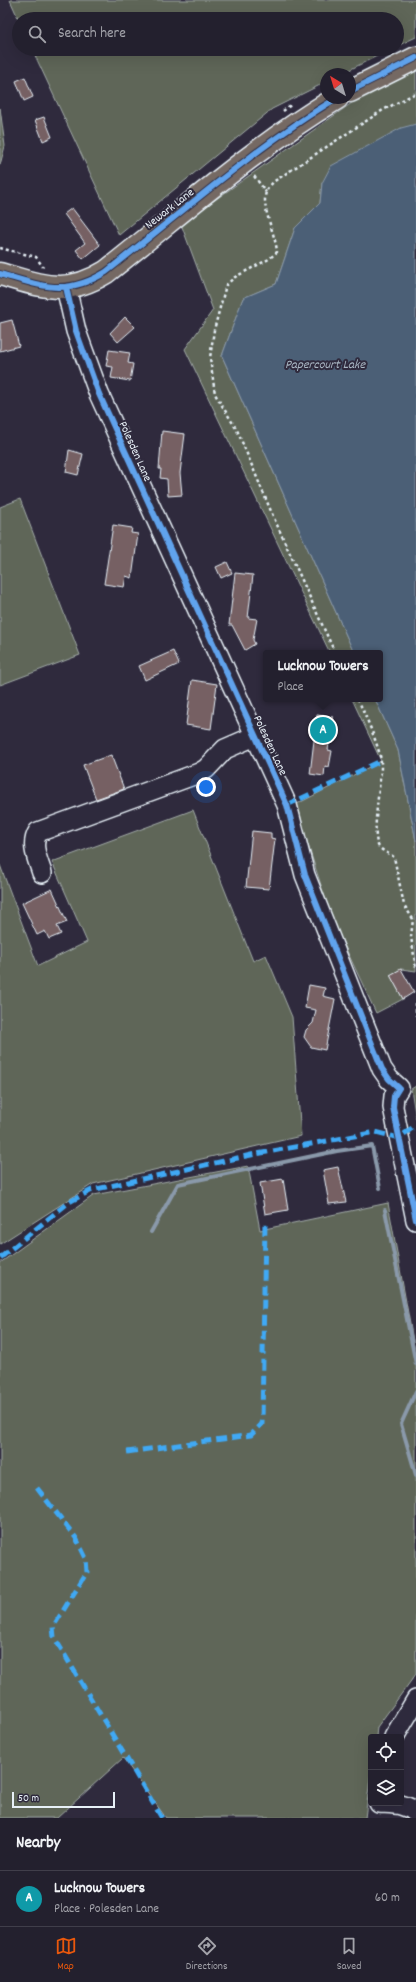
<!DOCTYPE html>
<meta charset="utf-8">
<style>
body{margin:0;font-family:Dekko,sans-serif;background:#2b2836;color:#f1f3f6}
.controls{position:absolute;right:12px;bottom:12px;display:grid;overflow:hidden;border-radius:4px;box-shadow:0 4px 16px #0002}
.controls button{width:36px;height:36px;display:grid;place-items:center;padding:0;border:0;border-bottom:1px solid #403e4a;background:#23202e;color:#f1f3f6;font:20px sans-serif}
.compass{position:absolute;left:320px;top:68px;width:36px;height:36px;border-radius:50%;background:#23202e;box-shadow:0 4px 16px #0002;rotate:322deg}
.scale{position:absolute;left:12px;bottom:10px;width:103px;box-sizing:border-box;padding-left:4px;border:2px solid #e8f1f8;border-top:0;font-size:11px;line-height:14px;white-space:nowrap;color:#e8f1f8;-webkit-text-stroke:3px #2f2a3d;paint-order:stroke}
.you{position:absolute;left:206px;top:787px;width:14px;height:14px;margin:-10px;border:3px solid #fff;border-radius:50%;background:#1a73e8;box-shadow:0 0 0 6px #1a73e833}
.badge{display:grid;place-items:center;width:26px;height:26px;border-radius:50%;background:#ea580c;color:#fff;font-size:13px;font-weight:700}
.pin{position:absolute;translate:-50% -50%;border:2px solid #fff;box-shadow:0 1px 4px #0006}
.popup{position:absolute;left:263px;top:650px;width:120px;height:52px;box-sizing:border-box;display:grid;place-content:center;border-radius:4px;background:#23202e;filter:drop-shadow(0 1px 3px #0005);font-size:13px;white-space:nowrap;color:#a3a3aa}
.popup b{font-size:15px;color:#f1f3f6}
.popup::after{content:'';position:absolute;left:50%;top:100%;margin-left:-8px;border:8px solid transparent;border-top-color:#23202e}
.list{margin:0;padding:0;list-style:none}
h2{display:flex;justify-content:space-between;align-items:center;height:52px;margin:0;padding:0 16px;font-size:17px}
h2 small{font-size:13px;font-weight:400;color:#a3a3aa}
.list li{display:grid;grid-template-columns:26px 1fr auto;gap:12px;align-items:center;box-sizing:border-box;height:56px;padding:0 16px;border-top:1px solid #403e4a}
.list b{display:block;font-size:15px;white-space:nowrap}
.list p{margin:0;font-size:13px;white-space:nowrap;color:#a3a3aa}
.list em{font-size:13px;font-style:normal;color:#a3a3aa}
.icon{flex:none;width:22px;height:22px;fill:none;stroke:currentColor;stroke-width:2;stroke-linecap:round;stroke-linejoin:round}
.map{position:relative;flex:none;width:416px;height:1818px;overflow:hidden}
.search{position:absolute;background:#23202e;box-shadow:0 4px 16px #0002;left:12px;right:12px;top:12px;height:44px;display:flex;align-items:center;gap:10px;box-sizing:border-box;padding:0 14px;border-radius:22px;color:#a3a3aa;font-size:15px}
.sheet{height:108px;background:#23202e}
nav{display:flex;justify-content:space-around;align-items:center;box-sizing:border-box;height:56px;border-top:1px solid #403e4a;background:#23202e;font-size:11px;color:#a3a3aa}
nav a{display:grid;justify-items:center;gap:2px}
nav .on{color:#ea580c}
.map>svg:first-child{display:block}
</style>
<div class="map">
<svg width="416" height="1818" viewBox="0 0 416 1818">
<rect width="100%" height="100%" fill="#2f2a3d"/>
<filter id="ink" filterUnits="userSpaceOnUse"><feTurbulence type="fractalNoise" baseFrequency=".025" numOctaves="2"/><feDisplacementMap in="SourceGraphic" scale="8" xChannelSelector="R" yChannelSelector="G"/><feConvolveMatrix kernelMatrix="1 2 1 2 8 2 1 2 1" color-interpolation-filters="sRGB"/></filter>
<g filter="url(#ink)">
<g fill="#5e6659" stroke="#a3aca8">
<path d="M 10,0 L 416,0 L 416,37 L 397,46 L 397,19 L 19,20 Z"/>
<path d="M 32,49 L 391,49 L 341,74 L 326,74 L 326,82 L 272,109 L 119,235 Z"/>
<path d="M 416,69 L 416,127 L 322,183 L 320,203 L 295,228 L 276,284 L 243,298 L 222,356 L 354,653 L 330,653 L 185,349 L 213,310 L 181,224 L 373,88 Z"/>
<path d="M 0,108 L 5,146 L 0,165 Z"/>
<path d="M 20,499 L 80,655 L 0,685 L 0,507 Z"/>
<path d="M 352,699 L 375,699 L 398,750 L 416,841 L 416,971 L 401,969 L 390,975 L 403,999 L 376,1013 L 332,919 L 295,805 L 381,761 Z"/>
<path d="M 193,810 L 253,961 L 266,955 L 292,1017 L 301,1136 L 93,1184 L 0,1244 L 0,865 L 38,966 L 87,942 L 52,862 Z"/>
<path d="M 416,1086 L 416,1119 L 411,1089 Z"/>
<path d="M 248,1166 L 260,1230 L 388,1203 L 416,1357 L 416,1674 L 377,1727 L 376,1737 L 371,1737 L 371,1771 L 365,1818 L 166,1818 L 123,1758 L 57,1818 L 0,1818 L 0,1263 L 94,1195 Z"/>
</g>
<path fill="#4b5f76" stroke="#8a99aa" d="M 416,124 L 416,841 L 398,750 L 375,699 L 380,699 L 380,653 L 354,653 L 222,356 L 243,298 L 276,284 L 295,228 L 320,203 L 322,183 L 331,166 L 401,128 Z"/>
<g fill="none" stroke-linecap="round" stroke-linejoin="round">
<g stroke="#8a99aa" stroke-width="4">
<path d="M 385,1210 L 416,1364"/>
<path d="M 151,1232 L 178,1184 L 337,1151 L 372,1146 L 380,1188"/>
<path d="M 416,1391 L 401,1424 L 416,1475"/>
</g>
</g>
<g fill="#766064" stroke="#e8f1f8">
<path d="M 25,77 L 33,97 L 24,101 L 16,81 Z"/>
<path d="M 44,117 L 52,137 L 43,141 L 35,120 Z"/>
<path d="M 72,208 L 100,245 L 83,259 L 76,250 L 85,243 L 64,214 Z"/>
<path d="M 125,317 L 135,327 L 118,342 L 110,333 Z"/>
<path d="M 12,320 L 19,346 L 0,351 L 0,323 Z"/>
<path d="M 109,350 L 130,353 L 128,363 L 133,364 L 130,381 L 111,378 L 113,367 L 106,366 Z"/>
<path d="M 162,431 L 185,434 L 180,473 L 182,495 L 168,496 L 167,479 L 160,478 L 161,469 L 159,469 Z"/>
<path d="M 69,450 L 83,454 L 78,475 L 66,472 Z"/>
<path d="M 113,525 L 132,528 L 131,533 L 138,534 L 132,578 L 126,576 L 124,587 L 104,584 Z"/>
<path d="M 227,562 L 232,573 L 221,578 L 216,567 Z"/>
<path d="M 235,573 L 253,575 L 248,618 L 257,619 L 253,640 L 255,644 L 245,650 L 232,625 L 229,625 Z"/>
<path d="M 173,651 L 179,664 L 145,680 L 139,666 Z"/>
<path d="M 192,680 L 217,684 L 211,729 L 186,725 Z"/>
<path d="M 317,715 L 333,717 L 328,750 L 332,751 L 329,767 L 325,766 L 324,776 L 310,774 Z"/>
<path d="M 111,755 L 124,789 L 96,799 L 83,765 Z"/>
<path d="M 252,831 L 271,833 L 271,838 L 275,839 L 269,889 L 246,887 Z"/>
<path d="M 52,889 L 67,922 L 57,926 L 61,934 L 49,939 L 45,931 L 37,935 L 22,903 Z"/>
<path d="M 401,969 L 414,992 L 403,999 L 390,975 Z"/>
<path d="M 309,985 L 325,988 L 323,996 L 335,999 L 325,1050 L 311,1047 L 304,1037 L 306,1030 L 313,1023 L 316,1010 L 305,1008 Z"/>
<path d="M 338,1167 L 346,1202 L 329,1204 L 323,1170 Z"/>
<path d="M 283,1179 L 288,1210 L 265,1214 L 260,1183 Z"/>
</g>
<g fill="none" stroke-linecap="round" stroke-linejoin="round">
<defs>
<g id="minor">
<path d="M 66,287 L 76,331 L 99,394 L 287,805 L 305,875 L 382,1069 L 389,1079 L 399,1088 L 394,1096 L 393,1107 L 416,1220"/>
<path d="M 42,873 C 38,860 30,845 38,832 L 199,773 L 206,769 L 225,749 L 255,736"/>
<path d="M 394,1737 L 416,1700"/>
<path d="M 379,1803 C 392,1804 406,1803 416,1813"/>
</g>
<g id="major">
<path d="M 350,91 L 416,58"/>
<path d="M 0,274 C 43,286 65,297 106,272 C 181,213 255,147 337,98"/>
</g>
</defs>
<use href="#minor" stroke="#e8f1f8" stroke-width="22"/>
<use href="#major" stroke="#e8f1f8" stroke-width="25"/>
<g stroke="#e8f1f8" stroke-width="2.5" stroke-dasharray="3 3" stroke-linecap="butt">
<path d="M 283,111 L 292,104"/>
<path d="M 254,176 L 266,192"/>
<path d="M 0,248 L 36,257 L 43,267"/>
<path d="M 335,653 L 273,516 L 237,430 L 215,394 L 210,358 L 214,330 L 226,285 L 235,277 L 269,259 L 277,252 C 276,235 261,208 266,192 C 267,189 271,185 273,182 L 383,110 L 416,93"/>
<path d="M 358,699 C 364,713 380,747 381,762 C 382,780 370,835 379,847 C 382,851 390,854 394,857 L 404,905 L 413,919 L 411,937 L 416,968"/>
<path d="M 416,1003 L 416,1016"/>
</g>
<use href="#minor" stroke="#2f2a3d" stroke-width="19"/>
<use href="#major" stroke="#756964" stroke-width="22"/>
<g stroke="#3fa9f5" stroke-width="5" stroke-dasharray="10 5" stroke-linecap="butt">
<path d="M 287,805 L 381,761"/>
<path d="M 0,1258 L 69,1202 L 92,1190 L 251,1155 L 376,1132 L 399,1138 L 416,1125"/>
<path d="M 127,1452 L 251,1435 L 262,1424 L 265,1221"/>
<path d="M 37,1488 L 76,1538 L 86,1558 L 87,1572 L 53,1627 L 54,1637 L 162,1818"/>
</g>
<defs>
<g id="cycleway">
<path d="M 350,91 L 416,58"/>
<path d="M 0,274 C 43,286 65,297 106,272 C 181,213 255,147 337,98"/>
<path d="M 66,287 L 76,331 L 99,394 L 287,805 L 305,875 L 382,1069 L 389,1079 L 399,1088 L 394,1096 L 393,1107 L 416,1220"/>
</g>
</defs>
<use href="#cycleway" stroke="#2f2a3d" stroke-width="8"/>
<use href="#cycleway" stroke="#60a3ed" stroke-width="6"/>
</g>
</g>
<g text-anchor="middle" stroke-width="4" stroke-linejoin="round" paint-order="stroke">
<g font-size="12" fill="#e8f1f8" stroke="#2f2a3d">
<text transform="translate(169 208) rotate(-38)" y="4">Newark Lane</text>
<text transform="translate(136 451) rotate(66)" y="4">Polesden Lane</text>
<text transform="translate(271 745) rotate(65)" y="4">Polesden Lane</text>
</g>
<g font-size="13" font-style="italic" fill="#a9b7c4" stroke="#2f2a3d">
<text x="325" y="368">Papercourt Lake</text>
</g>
</g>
</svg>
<div class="controls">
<button><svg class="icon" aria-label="locate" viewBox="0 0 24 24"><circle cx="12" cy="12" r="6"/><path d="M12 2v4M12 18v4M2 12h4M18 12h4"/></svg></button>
<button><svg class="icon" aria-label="layers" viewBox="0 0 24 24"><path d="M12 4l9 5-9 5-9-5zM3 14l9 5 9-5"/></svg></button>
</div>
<svg class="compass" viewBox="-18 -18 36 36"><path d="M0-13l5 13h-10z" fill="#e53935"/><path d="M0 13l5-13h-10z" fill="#a3a3aa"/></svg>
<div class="scale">50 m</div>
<div class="you"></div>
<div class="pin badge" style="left:323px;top:730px;background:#0f9aa8">A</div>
<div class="popup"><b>Lucknow Towers</b>Place</div>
<div class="search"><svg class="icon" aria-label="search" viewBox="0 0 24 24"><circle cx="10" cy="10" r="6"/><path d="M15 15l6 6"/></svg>Search here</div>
</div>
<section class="sheet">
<h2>Nearby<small></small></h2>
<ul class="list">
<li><span class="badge" style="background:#0f9aa8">A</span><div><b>Lucknow Towers</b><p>Place · Polesden Lane</p></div><em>60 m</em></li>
</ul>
</section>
<nav>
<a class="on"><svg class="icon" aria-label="map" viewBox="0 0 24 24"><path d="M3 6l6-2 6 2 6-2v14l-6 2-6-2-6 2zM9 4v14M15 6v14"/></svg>Map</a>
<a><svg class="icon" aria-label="directions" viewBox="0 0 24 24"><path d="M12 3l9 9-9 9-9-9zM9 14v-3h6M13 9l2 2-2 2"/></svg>Directions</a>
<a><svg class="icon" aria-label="saved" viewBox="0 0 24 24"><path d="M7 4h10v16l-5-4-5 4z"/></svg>Saved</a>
</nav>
